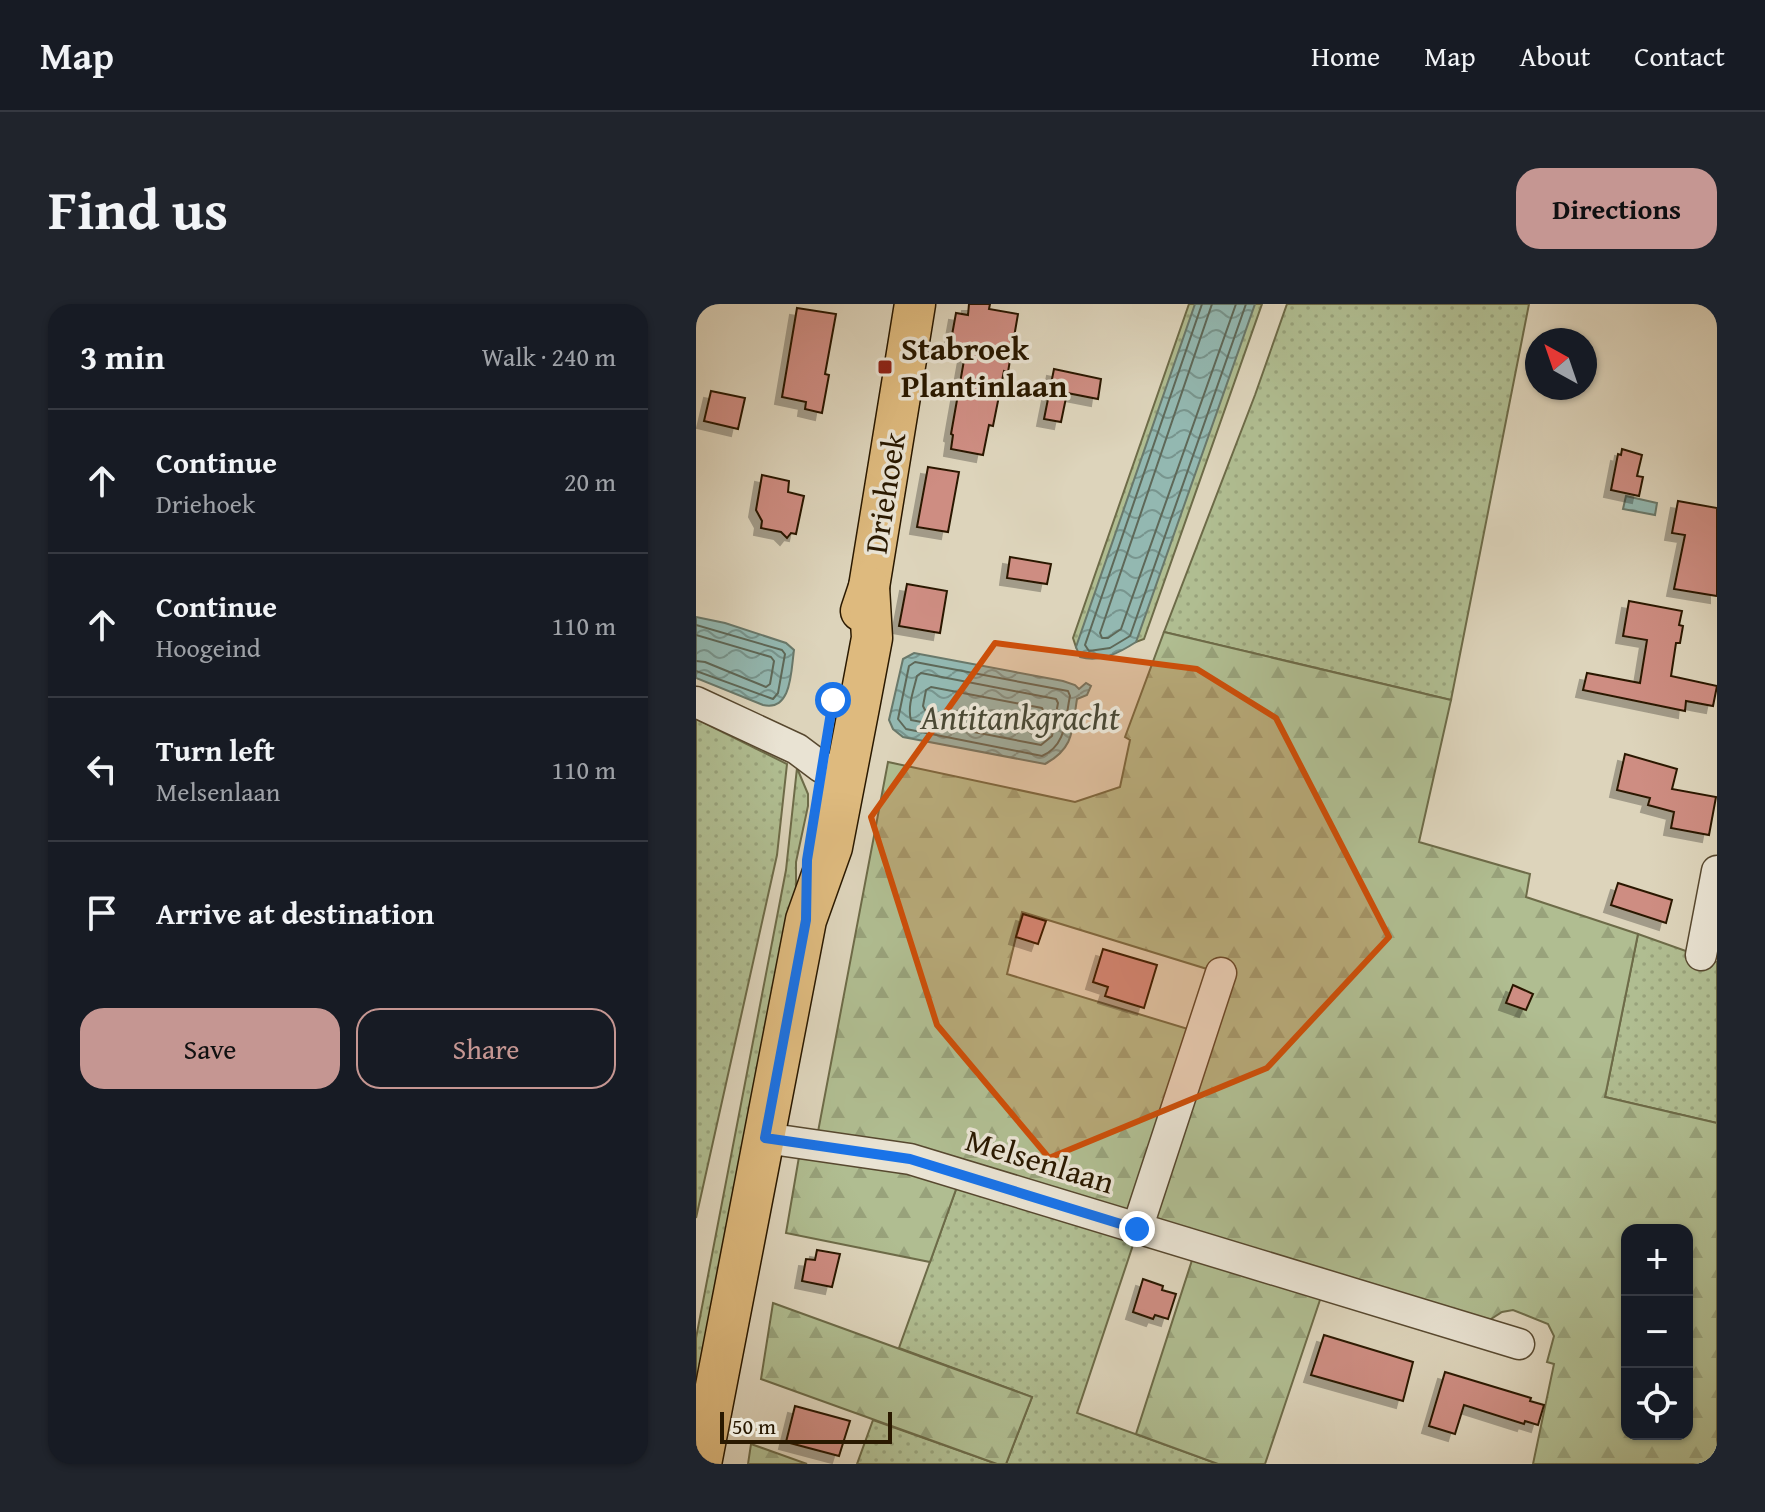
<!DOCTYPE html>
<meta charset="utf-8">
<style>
body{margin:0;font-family:"Gentium Book Plus",serif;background:#20242c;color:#f1f3f6}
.controls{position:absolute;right:24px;bottom:24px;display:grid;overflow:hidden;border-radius:16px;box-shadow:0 2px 6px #0004}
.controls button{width:72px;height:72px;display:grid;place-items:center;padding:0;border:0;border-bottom:2px solid #363941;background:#171b24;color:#f1f3f6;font:40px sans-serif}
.compass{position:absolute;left:829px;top:24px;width:72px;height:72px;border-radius:50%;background:#171b24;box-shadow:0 2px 6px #0004;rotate:320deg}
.scale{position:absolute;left:24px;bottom:20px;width:172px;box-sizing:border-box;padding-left:8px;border:4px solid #2a1900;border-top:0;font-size:22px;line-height:28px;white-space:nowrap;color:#2a1900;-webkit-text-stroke:6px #e9e3d3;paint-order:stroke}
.stop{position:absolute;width:24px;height:24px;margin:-18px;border:6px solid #1a73e8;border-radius:50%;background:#fff}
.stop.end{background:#1a73e8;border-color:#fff;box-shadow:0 2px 8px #0008}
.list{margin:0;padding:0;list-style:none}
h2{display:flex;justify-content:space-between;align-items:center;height:104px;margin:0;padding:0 32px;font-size:34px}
h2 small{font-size:26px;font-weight:400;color:#9ea1a6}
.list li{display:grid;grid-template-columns:52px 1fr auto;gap:24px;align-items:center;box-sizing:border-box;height:144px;padding:0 32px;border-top:2px solid #363941}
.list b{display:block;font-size:30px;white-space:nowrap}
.list p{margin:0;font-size:26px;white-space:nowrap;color:#9ea1a6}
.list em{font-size:26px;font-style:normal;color:#9ea1a6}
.actions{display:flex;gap:16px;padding:24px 32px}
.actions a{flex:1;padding:18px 0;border:2px solid #c59692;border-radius:24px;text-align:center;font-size:28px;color:#c59692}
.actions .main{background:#c59692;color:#111}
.icon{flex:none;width:44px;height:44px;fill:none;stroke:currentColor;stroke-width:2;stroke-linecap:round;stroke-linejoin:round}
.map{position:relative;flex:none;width:1021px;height:1160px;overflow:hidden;border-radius:24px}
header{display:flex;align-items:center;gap:48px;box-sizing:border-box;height:112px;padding:0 40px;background:#171b24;border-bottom:2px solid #363941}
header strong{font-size:38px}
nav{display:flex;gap:44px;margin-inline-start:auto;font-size:28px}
.intro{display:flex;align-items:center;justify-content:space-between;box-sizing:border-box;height:192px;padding:0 48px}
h1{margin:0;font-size:56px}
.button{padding:20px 36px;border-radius:24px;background:#c59692;color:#111;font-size:28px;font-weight:700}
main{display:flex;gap:48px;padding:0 48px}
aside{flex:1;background:#171b24;border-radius:24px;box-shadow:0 2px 6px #0004}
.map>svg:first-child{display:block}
</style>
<header>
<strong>Map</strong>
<nav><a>Home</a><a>Map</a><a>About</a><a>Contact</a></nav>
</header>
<div class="intro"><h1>Find us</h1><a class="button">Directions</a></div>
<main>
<aside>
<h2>3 min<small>Walk · 240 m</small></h2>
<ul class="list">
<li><svg class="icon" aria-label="ahead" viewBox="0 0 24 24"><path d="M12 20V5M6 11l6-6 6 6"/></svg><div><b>Continue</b><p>Driehoek</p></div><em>20 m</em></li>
<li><svg class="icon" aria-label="ahead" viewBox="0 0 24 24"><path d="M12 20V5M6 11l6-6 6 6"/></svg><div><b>Continue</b><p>Hoogeind</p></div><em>110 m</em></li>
<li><svg class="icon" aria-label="left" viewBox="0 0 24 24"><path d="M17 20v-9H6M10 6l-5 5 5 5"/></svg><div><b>Turn left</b><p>Melsenlaan</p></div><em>110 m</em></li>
<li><svg class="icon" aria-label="arrive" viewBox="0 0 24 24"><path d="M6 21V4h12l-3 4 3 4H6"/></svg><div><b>Arrive at destination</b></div></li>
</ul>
<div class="actions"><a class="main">Save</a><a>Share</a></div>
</aside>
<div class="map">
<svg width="1021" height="1160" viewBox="0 0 1021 1160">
<defs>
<pattern id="grass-dots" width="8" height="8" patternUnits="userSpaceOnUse" patternTransform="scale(2)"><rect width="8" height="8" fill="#b0bd91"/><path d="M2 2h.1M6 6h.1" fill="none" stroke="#98a27b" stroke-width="1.8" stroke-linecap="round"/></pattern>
<pattern id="forest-firs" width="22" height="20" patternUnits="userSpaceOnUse" patternTransform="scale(2)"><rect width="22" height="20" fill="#b0bd91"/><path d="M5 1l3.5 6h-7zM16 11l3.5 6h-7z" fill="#98a27b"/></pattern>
<pattern id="water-waves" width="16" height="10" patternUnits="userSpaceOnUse" patternTransform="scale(2)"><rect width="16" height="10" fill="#93b8b1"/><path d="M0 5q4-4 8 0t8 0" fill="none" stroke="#78958e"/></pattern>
<filter id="shadow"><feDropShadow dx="-7" dy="7" stdDeviation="0" flood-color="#0004"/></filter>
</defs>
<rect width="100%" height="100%" fill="#ddd4bb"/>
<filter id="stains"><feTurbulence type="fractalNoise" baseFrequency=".0025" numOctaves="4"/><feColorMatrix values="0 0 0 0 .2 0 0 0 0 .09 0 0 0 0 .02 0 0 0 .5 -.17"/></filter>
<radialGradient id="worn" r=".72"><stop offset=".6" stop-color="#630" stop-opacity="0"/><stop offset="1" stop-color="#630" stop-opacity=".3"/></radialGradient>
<g fill="url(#grass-dots)" stroke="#6d6b48" stroke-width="2">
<path d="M 493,0 L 506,0 L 388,337 L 380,343 L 377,334 Z"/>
<path d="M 553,0 L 566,0 L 448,335 L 440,338 L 437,330 Z"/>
<path d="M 591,0 L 833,0 L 755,396 L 468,328 L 559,91 Z"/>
<path d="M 0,415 L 91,460 L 81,551 L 0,914 Z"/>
<path d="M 101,464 L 112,490 L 112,502 L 100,558 L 100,590 L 0,1105 L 0,1034 L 90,566 Z"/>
<path d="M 942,630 L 1021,658 L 1021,819 L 909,793 Z"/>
<path d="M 263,877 L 440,932 L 381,1109 L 522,1160 L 310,1160 L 336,1093 L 203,1044 Z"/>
<path d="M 177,1116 L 301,1160 L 161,1160 Z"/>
</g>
<g fill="url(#forest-firs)" stroke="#6d6b48" stroke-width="2" fill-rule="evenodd">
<path d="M 468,328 L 755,396 L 723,538 L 834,570 L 830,593 L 942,630 L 909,793 L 1021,819 L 1021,1160 L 837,1160 L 858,1060 L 851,1058 L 858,1032 L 852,1020 L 817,1006 L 806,1008 L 789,1019 L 121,833 L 192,458 L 379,498 L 424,483 L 434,436 L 429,433 ZM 326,608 L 524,669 L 505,729 L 311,670 ZM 931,926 L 991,926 L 991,1130 L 931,1130 Z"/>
<path d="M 104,847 L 263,877 L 234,958 L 90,929 Z"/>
<path d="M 498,950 L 626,990 L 569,1160 L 522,1160 L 440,1130 Z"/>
<path d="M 77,999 L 336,1093 L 310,1160 L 301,1160 L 65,1075 Z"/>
<path d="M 55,1140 L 111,1160 L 52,1160 Z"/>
</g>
<g fill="url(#water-waves)" stroke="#69786a" stroke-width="2">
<path d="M 499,0 L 559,0 L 440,338 C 423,349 404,359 384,353 L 380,343 Z"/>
<path d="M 930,192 L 961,199 L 959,211 L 927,205 Z"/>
<path d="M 0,313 L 29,319 L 90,339 L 98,346 C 95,366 96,408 67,401 L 0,374 Z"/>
<path d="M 218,349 L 367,377 L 379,381 L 383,385 L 390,379 L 395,382 L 391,391 L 381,395 C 376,425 379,444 349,460 L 207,433 L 197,425 L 193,416 L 207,355 Z"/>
</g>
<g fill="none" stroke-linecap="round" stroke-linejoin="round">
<g stroke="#5e6858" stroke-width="2">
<path d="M 506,0 L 389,341 L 393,347 L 414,344 L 434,332 L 550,0"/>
<path d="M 516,0 L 404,329 L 406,334 L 412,334 L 425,325 L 540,0"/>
<path d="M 0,321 L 86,346 L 89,350 L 82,389 L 77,395 L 0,367"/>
<path d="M 0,331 L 75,353 L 78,357 L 74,380 L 70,383 L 9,358 L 0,357"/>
<path d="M 219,358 L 372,387 L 374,392 C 369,415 371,441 346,452 L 210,425 L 202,415 L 213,362 Z"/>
<path d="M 225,369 L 360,395 L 362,399 L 356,432 L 345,441 L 215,416 C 211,403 218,385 221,372 Z"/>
<path d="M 235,383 L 346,404 L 348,408 L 345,426 L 341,428 L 229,406 L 227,402 L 230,386 Z"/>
</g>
</g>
<g fill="#ce8d82" stroke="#2a1900" stroke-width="2" filter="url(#shadow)">
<path d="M 273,0 L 294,0 L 293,5 L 322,10 L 312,68 L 308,67 L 297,122 L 293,121 L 287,151 L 255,145 L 257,131 L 255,130 L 270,45 L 254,42 L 260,9 L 272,11 Z"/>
<path d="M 101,4 L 140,10 L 129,70 L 133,71 L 126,109 L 109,105 L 110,98 L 86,93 Z"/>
<path d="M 358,65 L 405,75 L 402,95 L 371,89 L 365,118 L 348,115 Z"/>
<path d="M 15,87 L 49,94 L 42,125 L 8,117 Z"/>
<path d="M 926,145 L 946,151 L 941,172 L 947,173 L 943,192 L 915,186 L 922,150 L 925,151 Z"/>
<path d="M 232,163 L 263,168 L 252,228 L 221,223 Z"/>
<path d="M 66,171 L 93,177 L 92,188 L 108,192 L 100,230 L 95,229 L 91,234 L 85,228 L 65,224 L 66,217 L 60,206 Z"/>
<path d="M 982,197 L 1021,204 L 1021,292 L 978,285 L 989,231 L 976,229 Z"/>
<path d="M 314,253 L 355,260 L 351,280 L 311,274 Z"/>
<path d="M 211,280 L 251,287 L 244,329 L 203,322 Z"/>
<path d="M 933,297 L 986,307 L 983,321 L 987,322 L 984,339 L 980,339 L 975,372 L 1021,382 L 1017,402 L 990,397 L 989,407 L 887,386 L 891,369 L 944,379 L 951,336 L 927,332 Z"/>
<path d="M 929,450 L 981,465 L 976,485 L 1020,493 L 1013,531 L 975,524 L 978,508 L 952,501 L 954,494 L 921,486 Z"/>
<path d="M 922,579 L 976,596 L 970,619 L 915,601 Z"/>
<path d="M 327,610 L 350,617 L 342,640 L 320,633 Z"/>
<path d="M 407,645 L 461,661 L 448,704 L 409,692 L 412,683 L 397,678 Z"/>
<path d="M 817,681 L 837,690 L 830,706 L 810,699 Z"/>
<path d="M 121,946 L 144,950 L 136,983 L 106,977 L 110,955 L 119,956 Z"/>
<path d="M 447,975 L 467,982 L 466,986 L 480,990 L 472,1015 L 459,1011 L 457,1015 L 437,1008 Z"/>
<path d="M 628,1031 L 717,1058 L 707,1097 L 615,1071 Z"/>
<path d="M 749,1068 L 835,1094 L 834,1097 L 848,1101 L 842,1121 L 829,1117 L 828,1120 L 768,1101 L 759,1130 L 733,1122 Z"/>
<path d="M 99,1102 L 154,1117 L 143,1152 L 90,1138 Z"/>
</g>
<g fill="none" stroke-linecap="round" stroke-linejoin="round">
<defs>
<g id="minor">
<path d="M 0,398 L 101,445 L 125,463 L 149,469"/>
<path d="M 1005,651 L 1021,567"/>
<path d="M 69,834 L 214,855 L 823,1040"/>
<path d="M 441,925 L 525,669"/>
</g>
<g id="major">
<path d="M 165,307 L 173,283 L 219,0"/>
<path d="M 5,1160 L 110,616 L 136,543 L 163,403 L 176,334 L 173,283"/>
</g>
</defs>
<use href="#minor" stroke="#57482f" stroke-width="33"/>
<use href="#major" stroke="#2a1900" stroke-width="43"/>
<use href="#minor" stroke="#e9e3d3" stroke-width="30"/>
<use href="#major" stroke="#deba7e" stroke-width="40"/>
</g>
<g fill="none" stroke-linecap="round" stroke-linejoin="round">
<path stroke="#1a73e8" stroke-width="10" d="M 137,396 L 111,556 L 110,616 L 69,834 L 214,855 L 441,925"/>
</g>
<path fill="#cc4f0a" fill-opacity="0.2" stroke="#cc4f0a" stroke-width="6" stroke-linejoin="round" d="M 299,339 L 501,365 L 580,414 L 693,633 L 571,764 L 353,854 L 241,721 L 175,513 Z"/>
<rect fill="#8f2418" stroke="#e9e3d3" stroke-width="3" x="181" y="55" width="16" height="16" rx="4"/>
<g text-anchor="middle" stroke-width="7" stroke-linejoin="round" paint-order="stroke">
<g font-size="32" font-weight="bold" fill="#2a1900" stroke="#e9e3d3" text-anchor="start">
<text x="205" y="56">Stabroek<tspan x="205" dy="37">Plantinlaan</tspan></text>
</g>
<g font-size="32" fill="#2a1900" stroke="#e9e3d3">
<text transform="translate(189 189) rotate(-81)" y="11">Driehoek</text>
<text transform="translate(344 857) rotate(17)" y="11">Melsenlaan</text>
</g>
<g font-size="34" font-style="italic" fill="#4a4935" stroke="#e9e3d3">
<text x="324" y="425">Antitankgracht</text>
</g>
</g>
<rect width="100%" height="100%" filter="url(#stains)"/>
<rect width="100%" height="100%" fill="url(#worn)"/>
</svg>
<div class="controls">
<button>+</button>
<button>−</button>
<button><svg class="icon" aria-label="locate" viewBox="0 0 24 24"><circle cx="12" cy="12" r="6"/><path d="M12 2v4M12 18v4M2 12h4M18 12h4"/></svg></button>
</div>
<svg class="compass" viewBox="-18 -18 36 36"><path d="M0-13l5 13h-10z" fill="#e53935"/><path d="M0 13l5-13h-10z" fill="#9ea1a6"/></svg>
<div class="scale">50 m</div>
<div class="stop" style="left:137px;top:396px"></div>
<div class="stop end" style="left:441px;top:925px"></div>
</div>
</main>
